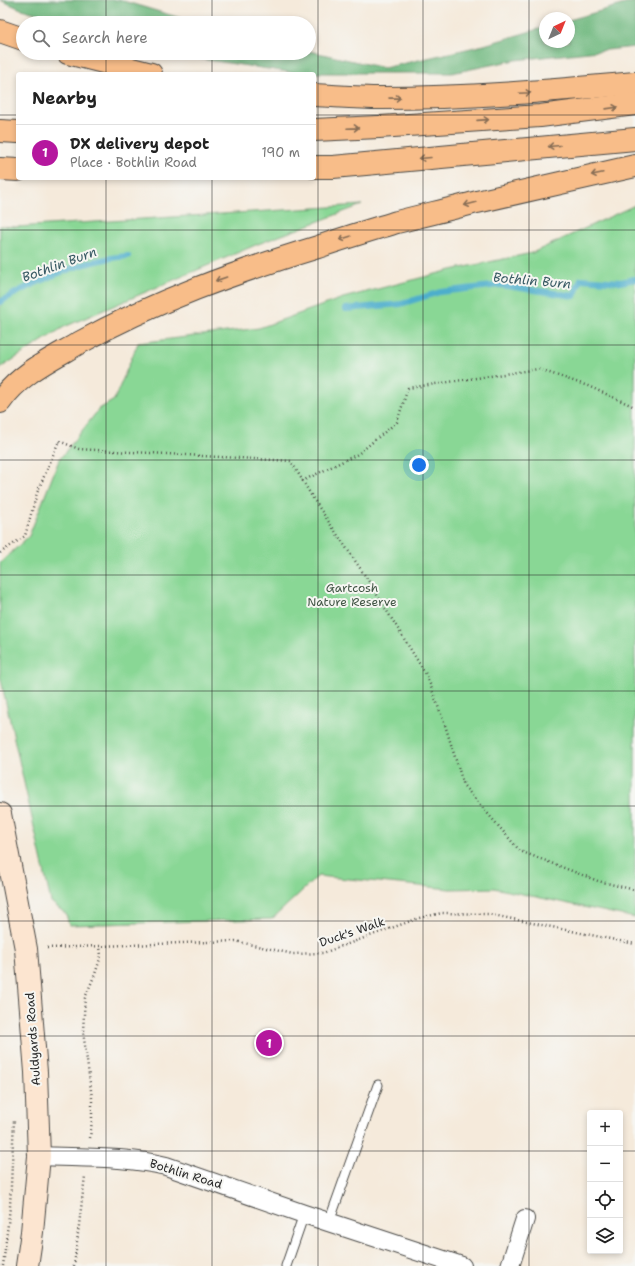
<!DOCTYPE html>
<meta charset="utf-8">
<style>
body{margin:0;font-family:"Shantell Sans",sans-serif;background:#f6f6f6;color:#222}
.controls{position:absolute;right:12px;bottom:12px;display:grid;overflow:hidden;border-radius:4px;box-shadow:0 2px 6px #0003}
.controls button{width:36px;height:36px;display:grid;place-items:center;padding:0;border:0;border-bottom:1px solid #e0e0e0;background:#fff;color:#222;font:20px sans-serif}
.compass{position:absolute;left:539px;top:12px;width:36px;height:36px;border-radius:50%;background:#fff;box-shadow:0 2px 6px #0003;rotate:43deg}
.you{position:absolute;left:419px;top:465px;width:14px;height:14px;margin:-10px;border:3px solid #fff;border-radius:50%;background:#1a73e8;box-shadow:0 0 0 6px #1a73e833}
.badge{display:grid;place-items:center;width:26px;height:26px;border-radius:50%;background:#b5179e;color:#fff;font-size:13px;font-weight:700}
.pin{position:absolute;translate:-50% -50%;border:2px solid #fff;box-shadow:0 1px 4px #0006}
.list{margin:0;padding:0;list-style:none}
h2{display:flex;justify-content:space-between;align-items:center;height:52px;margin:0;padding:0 16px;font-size:17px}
h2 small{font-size:13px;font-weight:400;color:#767676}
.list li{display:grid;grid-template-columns:26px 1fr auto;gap:12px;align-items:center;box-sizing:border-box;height:56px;padding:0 16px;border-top:1px solid #e0e0e0}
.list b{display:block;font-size:15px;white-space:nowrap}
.list p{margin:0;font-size:13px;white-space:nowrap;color:#767676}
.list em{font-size:13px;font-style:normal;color:#767676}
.icon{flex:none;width:22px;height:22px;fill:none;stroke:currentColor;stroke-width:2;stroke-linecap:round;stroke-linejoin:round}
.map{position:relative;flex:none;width:635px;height:1266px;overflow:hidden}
.search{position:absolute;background:#fff;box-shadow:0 2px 6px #0003;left:16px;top:16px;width:300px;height:44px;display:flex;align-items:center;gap:10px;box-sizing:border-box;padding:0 14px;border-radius:22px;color:#767676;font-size:15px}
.panel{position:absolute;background:#fff;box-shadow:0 2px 6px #0003;left:16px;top:72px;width:300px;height:108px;border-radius:4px}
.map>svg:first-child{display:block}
</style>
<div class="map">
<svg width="635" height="1266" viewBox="0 0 635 1266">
<rect width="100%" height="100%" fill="#f6f6f2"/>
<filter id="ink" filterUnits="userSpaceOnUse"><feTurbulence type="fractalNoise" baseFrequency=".025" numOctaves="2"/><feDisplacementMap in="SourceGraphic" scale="8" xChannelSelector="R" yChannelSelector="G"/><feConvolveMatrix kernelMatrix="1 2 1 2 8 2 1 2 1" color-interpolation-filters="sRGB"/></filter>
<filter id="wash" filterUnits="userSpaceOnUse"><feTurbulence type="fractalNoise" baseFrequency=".012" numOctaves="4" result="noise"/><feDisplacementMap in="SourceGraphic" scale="16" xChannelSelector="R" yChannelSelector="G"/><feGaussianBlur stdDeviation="0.9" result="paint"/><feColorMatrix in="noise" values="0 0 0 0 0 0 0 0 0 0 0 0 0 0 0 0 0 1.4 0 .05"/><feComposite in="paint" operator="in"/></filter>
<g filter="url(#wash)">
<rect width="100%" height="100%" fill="#f5eadb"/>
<g fill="#89d795" stroke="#5a8160">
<path d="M 362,205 L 258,244 L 64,327 L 0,368 L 0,226 L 16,227 Z"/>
<path d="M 635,205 L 635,918 L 494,888 L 450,889 L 318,876 L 272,919 L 69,925 L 66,914 L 51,902 L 4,694 L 0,675 L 0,563 L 29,536 L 59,460 L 99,409 L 114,400 L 138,343 L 259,328 L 343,298 L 451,270 L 532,253 Z"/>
</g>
<g fill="#6eb87e" stroke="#4c7254">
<path d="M 0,0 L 120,0 L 197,23 L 72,23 L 21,9 Z"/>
<path d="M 635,1 L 635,47 L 515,60 L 452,73 L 295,73 L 195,58 L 179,53 L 309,53 L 309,51 L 384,68 L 484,45 L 545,27 L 545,42 L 569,42 L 569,20 Z"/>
</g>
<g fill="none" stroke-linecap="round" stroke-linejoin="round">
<g stroke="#4daecc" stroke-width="6">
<path d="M 0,302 C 37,280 85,259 128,256"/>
<path d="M 346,309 L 401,304 L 440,292 L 500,285 L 574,296 L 581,279 L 621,282 L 635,279"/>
</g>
</g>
</g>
<g filter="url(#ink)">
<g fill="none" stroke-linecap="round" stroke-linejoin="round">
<defs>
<g id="lane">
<path d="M 329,1222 L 378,1085"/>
<path d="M 286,1266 L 304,1214"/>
</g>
<g id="street">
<path d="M 39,1156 C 81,1158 125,1156 166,1166 L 304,1214 L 462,1266"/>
<path d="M 510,1266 L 525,1219"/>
</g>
<path id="secondary" d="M 0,814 L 26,949 L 36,1072 L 39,1156 L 32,1232 L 27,1266"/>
<g id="highway">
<path d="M 0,31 L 23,39"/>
<path d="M 68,53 L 151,74"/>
<path d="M 314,95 C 336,96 358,98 381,98 C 466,98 550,91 635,83"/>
<path d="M 314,130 L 379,127 L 540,116 L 635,104"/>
<path d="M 0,131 L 18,132"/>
<path d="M 314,167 L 333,167 L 635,139"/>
<path d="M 0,169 L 18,170"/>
<path d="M 0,402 C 19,374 50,360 79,343 C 155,301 236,272 318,247 C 344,238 371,230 397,222 C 424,215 451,209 477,202 C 530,190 582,178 635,166"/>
</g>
</defs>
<use href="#lane" stroke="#494845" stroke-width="11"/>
<use href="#street" stroke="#494845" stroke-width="20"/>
<use href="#secondary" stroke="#494845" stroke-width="24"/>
<use href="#highway" stroke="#494845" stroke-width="24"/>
<g stroke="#494845" stroke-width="2.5" stroke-dasharray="1 3" stroke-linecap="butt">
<path d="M 302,481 L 358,454 L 397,422 L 408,388 L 538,369 L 588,386 L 635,407"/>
<path d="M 0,553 L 25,536 L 37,493 L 59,441 L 79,449 L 291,461 L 314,500 L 366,577 L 427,676 L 445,725 L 464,786 L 520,851 L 598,881 L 635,890"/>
<path d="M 47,948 L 235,941 L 293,954 L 323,953 L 419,918 L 442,913 L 488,914 L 635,944"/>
<path d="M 90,1138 L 92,1120 L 92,1098 L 83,1031 L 85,998 L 95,974 L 101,956 L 100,946"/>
<path d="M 3,1266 L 10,1207 L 14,1120"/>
<path d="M 74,1266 L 85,1176"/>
</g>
<use href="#lane" stroke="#fff" stroke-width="9"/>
<use href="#street" stroke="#fff" stroke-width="18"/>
<use href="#secondary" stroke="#fce5d0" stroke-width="22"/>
<use href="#highway" stroke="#f8bd89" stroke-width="22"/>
</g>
<defs><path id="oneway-shaft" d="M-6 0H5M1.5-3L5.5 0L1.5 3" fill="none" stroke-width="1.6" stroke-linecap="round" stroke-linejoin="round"/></defs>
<g stroke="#876d55">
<use href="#oneway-shaft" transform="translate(525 93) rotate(-3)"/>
<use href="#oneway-shaft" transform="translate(395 98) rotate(-1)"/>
<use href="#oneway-shaft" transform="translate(612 108) rotate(-8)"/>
<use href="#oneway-shaft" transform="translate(483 120) rotate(-4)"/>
<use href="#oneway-shaft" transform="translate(353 128) rotate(-2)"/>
<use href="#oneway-shaft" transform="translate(554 146) rotate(175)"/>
<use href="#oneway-shaft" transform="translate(425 158) rotate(175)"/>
<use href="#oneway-shaft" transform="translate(597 174) rotate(168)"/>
<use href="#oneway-shaft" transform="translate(470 204) rotate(166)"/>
<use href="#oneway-shaft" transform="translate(345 238) rotate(163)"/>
<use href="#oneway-shaft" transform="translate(221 279) rotate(161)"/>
</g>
</g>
<path fill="none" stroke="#2b2b2b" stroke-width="1" stroke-opacity="0.55" d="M 106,0 L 106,23M 212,0 L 212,23M 318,0 L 318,1266M 423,0 L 423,1266M 529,0 L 529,1266M 106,53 L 106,74M 212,53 L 212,74M 0,115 L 18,115M 314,115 L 635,115M 106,178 L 106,1266M 212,178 L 212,1266M 0,230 L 635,230M 0,345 L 635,345M 0,460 L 635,460M 0,575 L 635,575M 0,691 L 635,691M 0,806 L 635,806M 0,921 L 635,921M 0,1036 L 635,1036M 0,1151 L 590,1151M 620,1151 L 635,1151"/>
<g text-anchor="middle" stroke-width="4" stroke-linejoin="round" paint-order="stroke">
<g font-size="12" fill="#425646" stroke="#f6f6f2">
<text x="352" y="592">Gartcosh<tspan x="352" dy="14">Nature Reserve</tspan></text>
</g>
<g font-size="12" fill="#2b2b2b" stroke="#f6f6f2">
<text transform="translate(352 932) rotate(-19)" y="4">Duck's Walk</text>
<text transform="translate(33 1039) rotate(-94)" y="4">Auldyards Road</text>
<text transform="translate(186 1174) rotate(17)" y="4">Bothlin Road</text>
</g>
<g font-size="13" font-style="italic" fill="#375963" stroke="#f6f6f2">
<text transform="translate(59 264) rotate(-20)" y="5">Bothlin Burn</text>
<text transform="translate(532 280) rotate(5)" y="5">Bothlin Burn</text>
</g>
</g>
</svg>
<div class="controls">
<button>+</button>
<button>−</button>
<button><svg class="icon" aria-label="locate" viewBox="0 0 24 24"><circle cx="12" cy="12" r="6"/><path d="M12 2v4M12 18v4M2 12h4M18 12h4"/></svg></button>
<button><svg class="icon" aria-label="layers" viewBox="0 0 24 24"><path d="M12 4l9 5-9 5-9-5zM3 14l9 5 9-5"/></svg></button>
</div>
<svg class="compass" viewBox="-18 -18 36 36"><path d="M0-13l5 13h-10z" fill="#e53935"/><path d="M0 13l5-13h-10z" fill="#767676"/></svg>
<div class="you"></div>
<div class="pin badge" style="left:269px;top:1043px">1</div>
<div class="search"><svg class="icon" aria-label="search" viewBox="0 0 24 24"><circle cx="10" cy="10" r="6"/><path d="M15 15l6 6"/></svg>Search here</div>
<section class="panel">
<h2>Nearby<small></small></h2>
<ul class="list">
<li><span class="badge">1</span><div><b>DX delivery depot</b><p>Place · Bothlin Road</p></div><em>190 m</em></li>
</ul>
</section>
</div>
